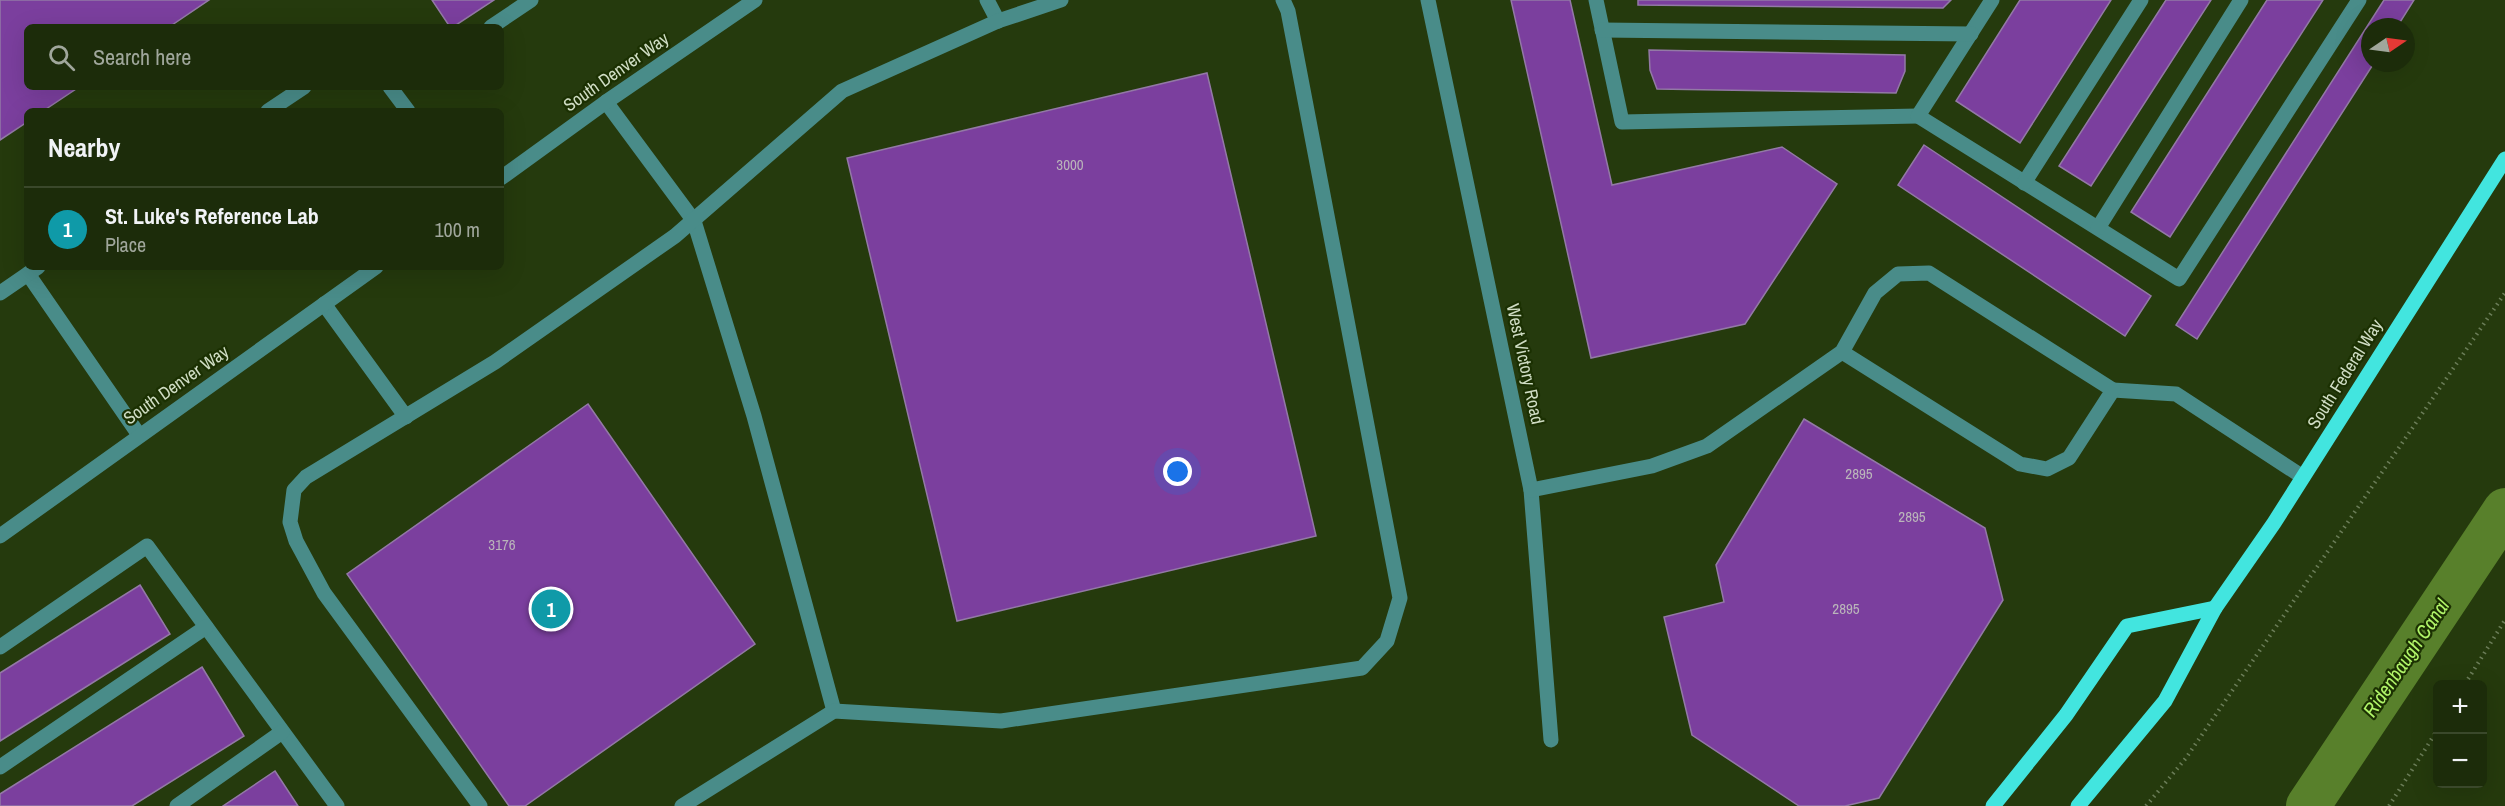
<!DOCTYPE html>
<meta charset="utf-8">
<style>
body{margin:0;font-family:"Archivo Narrow",sans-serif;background:#293818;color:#f1f3f6}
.controls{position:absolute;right:18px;bottom:18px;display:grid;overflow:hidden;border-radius:9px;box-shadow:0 6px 24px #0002}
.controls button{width:54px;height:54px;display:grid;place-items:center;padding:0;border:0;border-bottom:2px solid #3a482b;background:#1c2c0a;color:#f1f3f6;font:30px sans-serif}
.compass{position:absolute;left:2361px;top:18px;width:54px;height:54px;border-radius:50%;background:#1c2c0a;box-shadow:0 6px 24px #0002;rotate:77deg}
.you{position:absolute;left:1178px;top:472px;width:21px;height:21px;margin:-15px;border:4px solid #fff;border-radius:50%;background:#1a73e8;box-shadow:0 0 0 9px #1a73e833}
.badge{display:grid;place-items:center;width:39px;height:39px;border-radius:50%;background:#db2777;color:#fff;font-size:20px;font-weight:700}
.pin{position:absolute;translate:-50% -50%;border:3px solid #fff;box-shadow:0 2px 6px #0006}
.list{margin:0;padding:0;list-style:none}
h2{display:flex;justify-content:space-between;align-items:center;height:78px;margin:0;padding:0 24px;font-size:26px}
h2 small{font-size:20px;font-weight:400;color:#a0a79c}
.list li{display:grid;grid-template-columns:39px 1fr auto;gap:18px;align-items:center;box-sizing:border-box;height:84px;padding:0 24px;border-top:2px solid #3a482b}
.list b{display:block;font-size:22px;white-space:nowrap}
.list p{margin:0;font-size:20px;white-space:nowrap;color:#a0a79c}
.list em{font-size:20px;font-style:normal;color:#a0a79c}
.icon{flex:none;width:33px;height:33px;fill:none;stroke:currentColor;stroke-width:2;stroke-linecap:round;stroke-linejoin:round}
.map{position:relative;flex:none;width:2505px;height:806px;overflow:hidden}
.search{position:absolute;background:#1c2c0a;box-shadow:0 6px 24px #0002;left:24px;top:24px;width:480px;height:66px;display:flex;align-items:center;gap:15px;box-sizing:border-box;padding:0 21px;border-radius:9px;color:#a0a79c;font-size:22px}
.panel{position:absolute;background:#1c2c0a;box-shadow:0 6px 24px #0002;left:24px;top:108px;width:480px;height:162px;border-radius:9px}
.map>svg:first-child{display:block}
</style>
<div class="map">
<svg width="2505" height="806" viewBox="0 0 2505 806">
<rect width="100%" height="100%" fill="#253a0d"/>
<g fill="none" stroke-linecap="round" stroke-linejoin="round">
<path stroke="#58802b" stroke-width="44" d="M 2308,806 L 2505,510"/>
</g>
<g fill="#7b3f9e" stroke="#9379a6" stroke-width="1.5">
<path d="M 0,0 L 209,0 L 169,27 L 27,27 L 27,87 L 79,87 L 43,111 L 27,111 L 27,122 L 0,140 Z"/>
<path d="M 432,0 L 494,0 L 453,27 L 450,27 Z"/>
<path d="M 1511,0 L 1570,0 L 1612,185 L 1782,147 L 1837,184 L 1745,324 L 1591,358 Z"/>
<path d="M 1638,0 L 1951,0 L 1943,8 L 1638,5 Z"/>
<path d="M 2020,0 L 2111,0 L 2020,143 L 1956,101 Z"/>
<path d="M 2166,0 L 2211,0 L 2091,186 L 2059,166 Z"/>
<path d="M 2267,0 L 2323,0 L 2170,237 L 2131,212 Z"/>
<path d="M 2384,0 L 2414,0 L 2397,27 L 2370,27 L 2370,63 L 2374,63 L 2197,339 L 2176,325 Z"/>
<path d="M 1649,50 L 1905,55 L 1905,71 L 1896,93 L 1657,89 L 1650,70 Z"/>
<path d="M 1207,73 L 1316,536 L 957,621 L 847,158 Z"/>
<path d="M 1924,145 L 2151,296 L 2125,336 L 1898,185 Z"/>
<path d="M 588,404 L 755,644 L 525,806 L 509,806 L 347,574 Z"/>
<path d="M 1804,419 L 1985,528 L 2003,600 L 1879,798 L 1845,806 L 1799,806 L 1692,735 L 1664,617 L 1724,602 L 1716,565 Z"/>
<path d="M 140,585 L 170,634 L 0,741 L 0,673 Z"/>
<path d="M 202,667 L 244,736 L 132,806 L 0,806 L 0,794 Z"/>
<path d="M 275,771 L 298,806 L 223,806 Z"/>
</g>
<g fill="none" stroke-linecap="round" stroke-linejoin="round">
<g stroke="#6b7d58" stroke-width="4" stroke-dasharray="1.5 4.5" stroke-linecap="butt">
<path d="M 2465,684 L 2505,620"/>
<path d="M 2146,806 L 2186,758 L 2505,293"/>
<path d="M 2389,806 L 2438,729"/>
</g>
<g stroke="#498c89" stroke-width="15">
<path d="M 987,0 L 998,21"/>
<path d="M 1428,0 L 1531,490 L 1551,740"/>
<path d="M 1596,0 L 1622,122 L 1918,116"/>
<path d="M 1992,0 L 1918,116 L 2179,279 L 2359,0"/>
<path d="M 491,27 L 531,0"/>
<path d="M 1602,30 L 1971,34"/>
<path d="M 390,87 L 408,111"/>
<path d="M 606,102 L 694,221 L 754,416 L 834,711"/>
<path d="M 268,111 L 304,87"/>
<path d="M 501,178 L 606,102 L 755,0"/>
<path d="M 2024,183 L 2141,0"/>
<path d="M 2098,228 L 2241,0"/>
<path d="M 28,274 L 139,435"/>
<path d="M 0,293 L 38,267"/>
<path d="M 324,304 L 406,417"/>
<path d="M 2113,390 L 2176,394 L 2303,477"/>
<path d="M 1531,490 L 1652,466 L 1707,446 L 1842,352 L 1875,293 L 1898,274 L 1929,273 L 2113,390 L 2069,458 L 2047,469 L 2020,464 L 1842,352"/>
<path d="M 0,536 L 376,267"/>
<path d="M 0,647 L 147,546 L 337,806"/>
<path d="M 0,767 L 206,627"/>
<path d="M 177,806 L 282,732"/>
<path d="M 480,806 L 324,593 L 296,541 L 290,522 L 294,490 L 306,477 L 495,362 L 675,236 L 842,91 L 998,21 L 1061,0"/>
<path d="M 682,806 L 834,711 L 1001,721 L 1362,668 L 1387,641 L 1400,598 L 1288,11 L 1283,0"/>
</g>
<g stroke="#42e5df" stroke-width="15">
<path d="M 1993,806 L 2066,715 L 2127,626 L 2215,608"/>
<path d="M 2078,806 L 2165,701 L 2215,608 L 2274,523 L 2505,159"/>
</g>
</g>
<g text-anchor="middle" stroke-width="4.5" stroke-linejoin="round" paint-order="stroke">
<g font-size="15" fill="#bab5ba">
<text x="1070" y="170">3000</text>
<text x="1859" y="479">2895</text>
<text x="1912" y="522">2895</text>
<text x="502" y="550">3176</text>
<text x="1846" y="614">2895</text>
</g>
<g font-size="18" fill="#cfdcc3" stroke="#1b3002">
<text transform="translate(616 72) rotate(-35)" y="6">South Denver Way</text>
<text transform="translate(1525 364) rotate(78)" y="6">West Victory Road</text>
<text transform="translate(2345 374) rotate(-58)" y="6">South Federal Way</text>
<text transform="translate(176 385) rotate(-35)" y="6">South Denver Way</text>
</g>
<g font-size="20" font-style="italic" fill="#b1f569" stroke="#1b3002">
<text transform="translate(2406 658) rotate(-56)" y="7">Ridenbaugh Canal</text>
</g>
</g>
</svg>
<div class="controls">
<button>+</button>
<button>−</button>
</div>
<svg class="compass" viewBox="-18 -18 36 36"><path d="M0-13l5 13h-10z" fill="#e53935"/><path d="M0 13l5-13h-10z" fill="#a0a79c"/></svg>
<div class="you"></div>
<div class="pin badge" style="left:551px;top:609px;background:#0f9aa8">1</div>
<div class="search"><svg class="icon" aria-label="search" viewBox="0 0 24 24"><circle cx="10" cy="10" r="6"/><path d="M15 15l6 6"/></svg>Search here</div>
<section class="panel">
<h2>Nearby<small></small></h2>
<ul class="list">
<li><span class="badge" style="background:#0f9aa8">1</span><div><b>St. Luke's Reference Lab</b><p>Place</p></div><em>100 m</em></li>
</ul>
</section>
</div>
